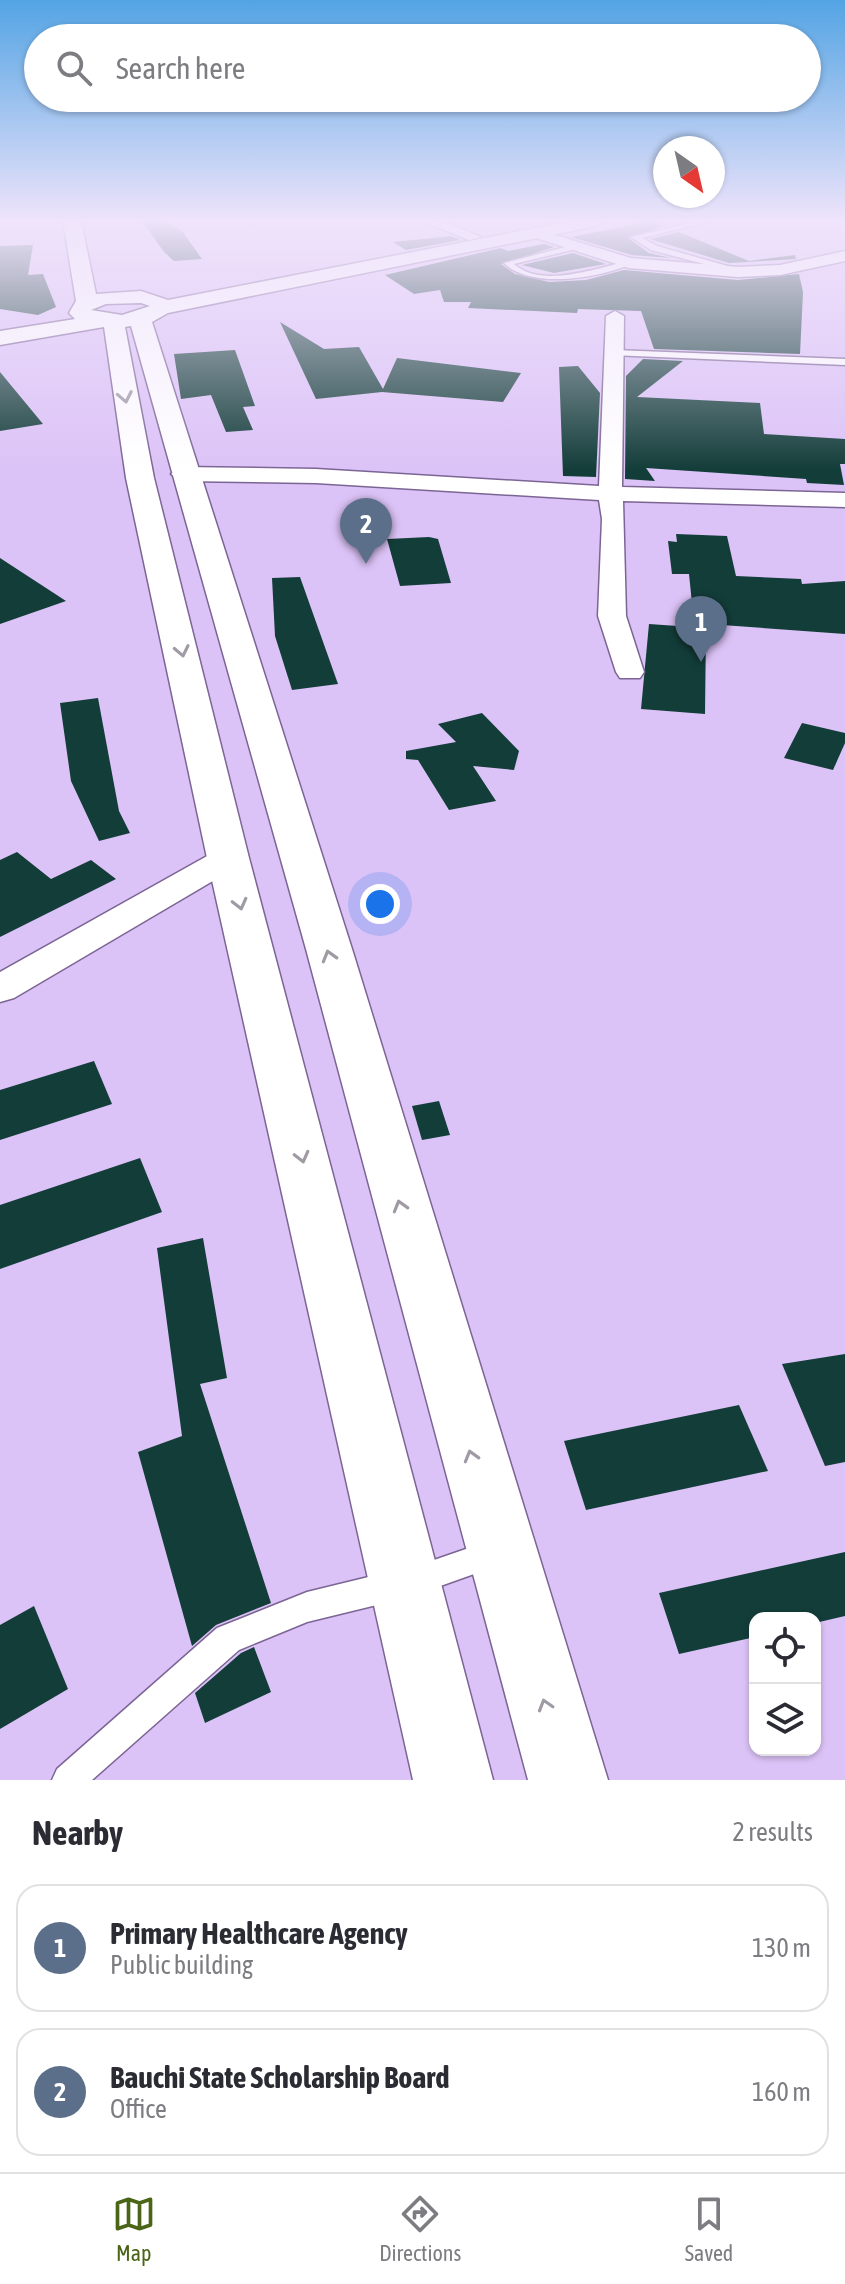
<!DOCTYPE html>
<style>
body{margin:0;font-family:"Asap Condensed",sans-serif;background:#f2f2f3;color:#2b2b33}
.controls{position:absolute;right:24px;bottom:24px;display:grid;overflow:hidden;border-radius:16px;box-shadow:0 2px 6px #0004}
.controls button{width:72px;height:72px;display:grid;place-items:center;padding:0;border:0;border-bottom:2px solid #e1e1e2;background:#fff;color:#2b2b33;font:40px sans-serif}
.compass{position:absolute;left:653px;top:136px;width:72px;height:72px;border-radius:50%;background:#fff;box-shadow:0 2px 6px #0004;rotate:146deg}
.you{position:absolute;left:380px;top:904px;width:28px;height:28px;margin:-20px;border:6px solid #fff;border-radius:50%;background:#1a73e8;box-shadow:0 0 0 12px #1a73e833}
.badge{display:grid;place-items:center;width:52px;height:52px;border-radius:50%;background:#4a6516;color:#fff;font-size:26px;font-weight:700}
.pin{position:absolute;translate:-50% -66px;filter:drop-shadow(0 2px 4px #0008)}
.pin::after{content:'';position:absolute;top:42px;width:28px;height:24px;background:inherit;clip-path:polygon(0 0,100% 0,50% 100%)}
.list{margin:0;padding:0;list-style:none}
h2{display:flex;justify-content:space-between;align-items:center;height:104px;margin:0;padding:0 32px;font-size:34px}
h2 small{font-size:26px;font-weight:400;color:#7c7c81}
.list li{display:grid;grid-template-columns:52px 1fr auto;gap:24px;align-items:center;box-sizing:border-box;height:128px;margin:0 16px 16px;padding:0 16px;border:2px solid #e1e1e2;border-radius:24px}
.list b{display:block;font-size:30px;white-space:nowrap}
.list p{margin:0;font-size:26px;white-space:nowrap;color:#7c7c81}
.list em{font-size:26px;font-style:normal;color:#7c7c81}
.icon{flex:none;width:44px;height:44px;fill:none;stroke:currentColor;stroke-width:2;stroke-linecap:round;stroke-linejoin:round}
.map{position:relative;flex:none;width:845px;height:1780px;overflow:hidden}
.search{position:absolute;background:#fff;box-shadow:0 2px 6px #0004;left:24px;right:24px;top:24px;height:88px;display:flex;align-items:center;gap:20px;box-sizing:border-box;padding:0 28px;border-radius:44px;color:#7c7c81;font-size:30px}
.sheet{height:392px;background:#fff}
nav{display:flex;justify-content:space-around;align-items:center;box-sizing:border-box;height:112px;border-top:2px solid #e1e1e2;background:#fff;font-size:22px;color:#7c7c81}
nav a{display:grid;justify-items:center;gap:4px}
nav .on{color:#4a6516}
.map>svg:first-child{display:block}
</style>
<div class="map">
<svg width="845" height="1780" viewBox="0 0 845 1780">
<rect width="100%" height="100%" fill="#dcc3f7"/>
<g fill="#133d39">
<path d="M 142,221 L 164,221 L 182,231 L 202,259 L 174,261 L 164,252 Z"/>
<path d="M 652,221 L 664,226 L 628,238 L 649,253 L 671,258 L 632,255 L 571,237 Z"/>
<path d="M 679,232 L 749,261 L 795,255 L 796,259 L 729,263 L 650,239 Z"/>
<path d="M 451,236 L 460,240 L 406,250 L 393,242 Z"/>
<path d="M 544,244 L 554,247 L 501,264 L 515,274 L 549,282 L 586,280 L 624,270 L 738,280 L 799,274 L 803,292 L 800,354 L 654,349 L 641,311 L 578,309 L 577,313 L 468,308 L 471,302 L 444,302 L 440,290 L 414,294 L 385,275 L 501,248 L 508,251 Z"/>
<path d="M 33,245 L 28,275 L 43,274 L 56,307 L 38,315 L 0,309 L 0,246 Z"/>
<path d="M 573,253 L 606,264 L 554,273 L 522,265 Z"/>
<path d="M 280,322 L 324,349 L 359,347 L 383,389 L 397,358 L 521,373 L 503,402 L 382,392 L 316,399 Z"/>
<path d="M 235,350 L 255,406 L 243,407 L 253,430 L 226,432 L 211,395 L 181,399 L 174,354 Z"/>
<path d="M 643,359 L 683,361 L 637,397 L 760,403 L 764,434 L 845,439 L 845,464 L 840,464 L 844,485 L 807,483 L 806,479 L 646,468 L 655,481 L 625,479 L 626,376 Z"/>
<path d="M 578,366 L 600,393 L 596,477 L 563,476 L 559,367 Z"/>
<path d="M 0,372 L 43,424 L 0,431 Z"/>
<path d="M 676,534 L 727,536 L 736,576 L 801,579 L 802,584 L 845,581 L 845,634 L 694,623 L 689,574 L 672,574 L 668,541 L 677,542 Z"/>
<path d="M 429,537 L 438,539 L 451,583 L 400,586 L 387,539 Z"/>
<path d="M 0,558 L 66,601 L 0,624 Z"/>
<path d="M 300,577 L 338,684 L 292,690 L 275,636 L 272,578 Z"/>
<path d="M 649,624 L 706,628 L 705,714 L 641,709 Z"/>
<path d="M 98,698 L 119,811 L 130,833 L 99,841 L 71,781 L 60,703 Z"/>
<path d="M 482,713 L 519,751 L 514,770 L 473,766 L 496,801 L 449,810 L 418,760 L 406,759 L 406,751 L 456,742 L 438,724 Z"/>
<path d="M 802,723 L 845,733 L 845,743 L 833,770 L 784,758 Z"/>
<path d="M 17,852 L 51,879 L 91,860 L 116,879 L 0,937 L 0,860 Z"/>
<path d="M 94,1061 L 112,1104 L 0,1140 L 0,1090 Z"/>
<path d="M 439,1101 L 450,1135 L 422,1140 L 412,1106 Z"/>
<path d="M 140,1158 L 162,1212 L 0,1269 L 0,1205 Z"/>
<path d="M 203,1238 L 227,1378 L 200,1384 L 271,1603 L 216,1625 L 192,1646 L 138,1452 L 182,1436 L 157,1248 Z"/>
<path d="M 845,1354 L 845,1462 L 825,1466 L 782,1364 Z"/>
<path d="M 739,1405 L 768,1471 L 586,1510 L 564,1441 Z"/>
<path d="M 845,1552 L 845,1616 L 815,1623 L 815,1618 L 755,1618 L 755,1637 L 679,1654 L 659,1593 Z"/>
<path d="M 34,1606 L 68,1689 L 0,1729 L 0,1625 Z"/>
<path d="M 254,1647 L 271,1692 L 205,1723 L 195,1693 L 241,1653 Z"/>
</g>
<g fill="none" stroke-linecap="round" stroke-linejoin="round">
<defs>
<g id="service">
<path d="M 699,221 L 712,221 L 642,238 L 657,246 L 738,269 L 738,273 L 651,250 L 631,237 Z"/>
<path d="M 577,244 L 580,248 L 514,264 C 542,289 596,268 629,261 L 633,263 C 602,278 531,290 504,263 Z"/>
<path d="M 614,350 L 845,359 L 845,365 L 611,355 Z"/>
<path d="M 492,1540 L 502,1544 L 506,1554 L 502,1564 L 418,1594 L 407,1588 L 403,1596 L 393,1601 L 307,1622 L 239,1650 L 92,1780 L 52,1780 L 57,1769 L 217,1628 L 307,1592 L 393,1571 L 404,1577 L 408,1569 Z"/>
</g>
<g id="minor">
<path d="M 422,221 L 442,221 L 481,237 L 469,240 Z"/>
<path d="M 535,229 L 631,258 L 738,267 L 780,265 L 845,251 L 845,261 L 780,275 L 738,277 L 629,268 L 530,236 L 530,230 Z"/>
<path d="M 615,311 L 624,316 L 622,487 L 845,493 L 845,507 L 623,501 L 626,616 L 644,672 L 640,678 L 620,678 L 616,672 L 598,616 L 602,519 L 599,500 L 316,483 L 182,481 L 171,474 L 182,467 L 316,469 L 599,486 L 606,316 Z"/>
<path d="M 228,848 L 240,851 L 245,858 L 240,865 L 14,998 L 0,1002 L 0,972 L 216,851 Z"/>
</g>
<path id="tertiary" d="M 63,221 L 81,221 L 96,294 L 141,291 L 168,300 L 571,221 L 605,221 L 596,226 L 168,313 L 152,322 L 352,949 L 608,1780 L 528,1780 L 306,949 L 131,326 L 125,327 L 154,478 L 249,858 L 493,1780 L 413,1780 L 207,858 L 126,478 L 104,327 L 0,345 L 0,331 L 75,319 L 69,313 L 76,301 ZM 141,303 L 150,306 L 122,315 L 91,310 L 106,304 Z"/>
</defs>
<use href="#service" stroke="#7c6594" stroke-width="3"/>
<use href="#minor" stroke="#7c6594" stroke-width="3"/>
<use href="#tertiary" stroke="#7c6594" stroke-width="3"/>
<use href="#service" fill="#fff" fill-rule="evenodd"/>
<use href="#minor" fill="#fff" fill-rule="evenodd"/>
<use href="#tertiary" fill="#fff" fill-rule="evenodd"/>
</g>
<defs><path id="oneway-chevron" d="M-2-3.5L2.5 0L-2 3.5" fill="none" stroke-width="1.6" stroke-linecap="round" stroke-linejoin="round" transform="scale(2)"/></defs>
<g stroke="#a09aa5">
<use href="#oneway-chevron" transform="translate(125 397) rotate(79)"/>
<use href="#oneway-chevron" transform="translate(182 651) rotate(78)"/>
<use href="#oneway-chevron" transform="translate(240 904) rotate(76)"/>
<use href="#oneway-chevron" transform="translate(329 956) rotate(-106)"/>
<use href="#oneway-chevron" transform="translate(302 1157) rotate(76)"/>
<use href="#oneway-chevron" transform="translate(400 1206) rotate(-106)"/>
<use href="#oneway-chevron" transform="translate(471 1456) rotate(-106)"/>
<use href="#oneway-chevron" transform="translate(545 1705) rotate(-107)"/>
</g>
<linearGradient id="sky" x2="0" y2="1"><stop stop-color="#53a4e4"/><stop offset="0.47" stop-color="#efe4fb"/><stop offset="1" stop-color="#efe4fb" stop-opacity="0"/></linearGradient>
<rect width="845" height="470" fill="url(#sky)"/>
</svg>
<div class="controls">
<button><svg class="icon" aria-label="locate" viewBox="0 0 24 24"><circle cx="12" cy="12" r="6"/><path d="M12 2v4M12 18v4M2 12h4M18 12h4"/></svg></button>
<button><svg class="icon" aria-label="layers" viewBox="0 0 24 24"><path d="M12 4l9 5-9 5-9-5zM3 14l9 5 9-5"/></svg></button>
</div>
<svg class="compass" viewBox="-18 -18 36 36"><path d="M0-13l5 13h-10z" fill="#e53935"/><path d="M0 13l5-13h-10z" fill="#7c7c81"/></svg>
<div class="you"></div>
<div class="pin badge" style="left:701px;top:662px;background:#5c6f8a">1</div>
<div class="pin badge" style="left:366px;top:564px;background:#5c6f8a">2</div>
<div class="search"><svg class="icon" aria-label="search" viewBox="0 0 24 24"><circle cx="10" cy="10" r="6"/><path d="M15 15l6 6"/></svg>Search here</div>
</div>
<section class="sheet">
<h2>Nearby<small>2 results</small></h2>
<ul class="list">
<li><span class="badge" style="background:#5c6f8a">1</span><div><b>Primary Healthcare Agency</b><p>Public building</p></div><em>130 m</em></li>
<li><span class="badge" style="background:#5c6f8a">2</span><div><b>Bauchi State Scholarship Board</b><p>Office</p></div><em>160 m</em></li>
</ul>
</section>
<nav>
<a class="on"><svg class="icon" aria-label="map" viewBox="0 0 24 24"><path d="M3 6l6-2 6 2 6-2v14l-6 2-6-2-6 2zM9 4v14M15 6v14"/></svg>Map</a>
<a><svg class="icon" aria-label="directions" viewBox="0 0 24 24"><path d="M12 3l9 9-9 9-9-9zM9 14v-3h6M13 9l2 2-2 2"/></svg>Directions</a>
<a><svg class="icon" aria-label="saved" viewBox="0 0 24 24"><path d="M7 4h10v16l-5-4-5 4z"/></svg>Saved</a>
</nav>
